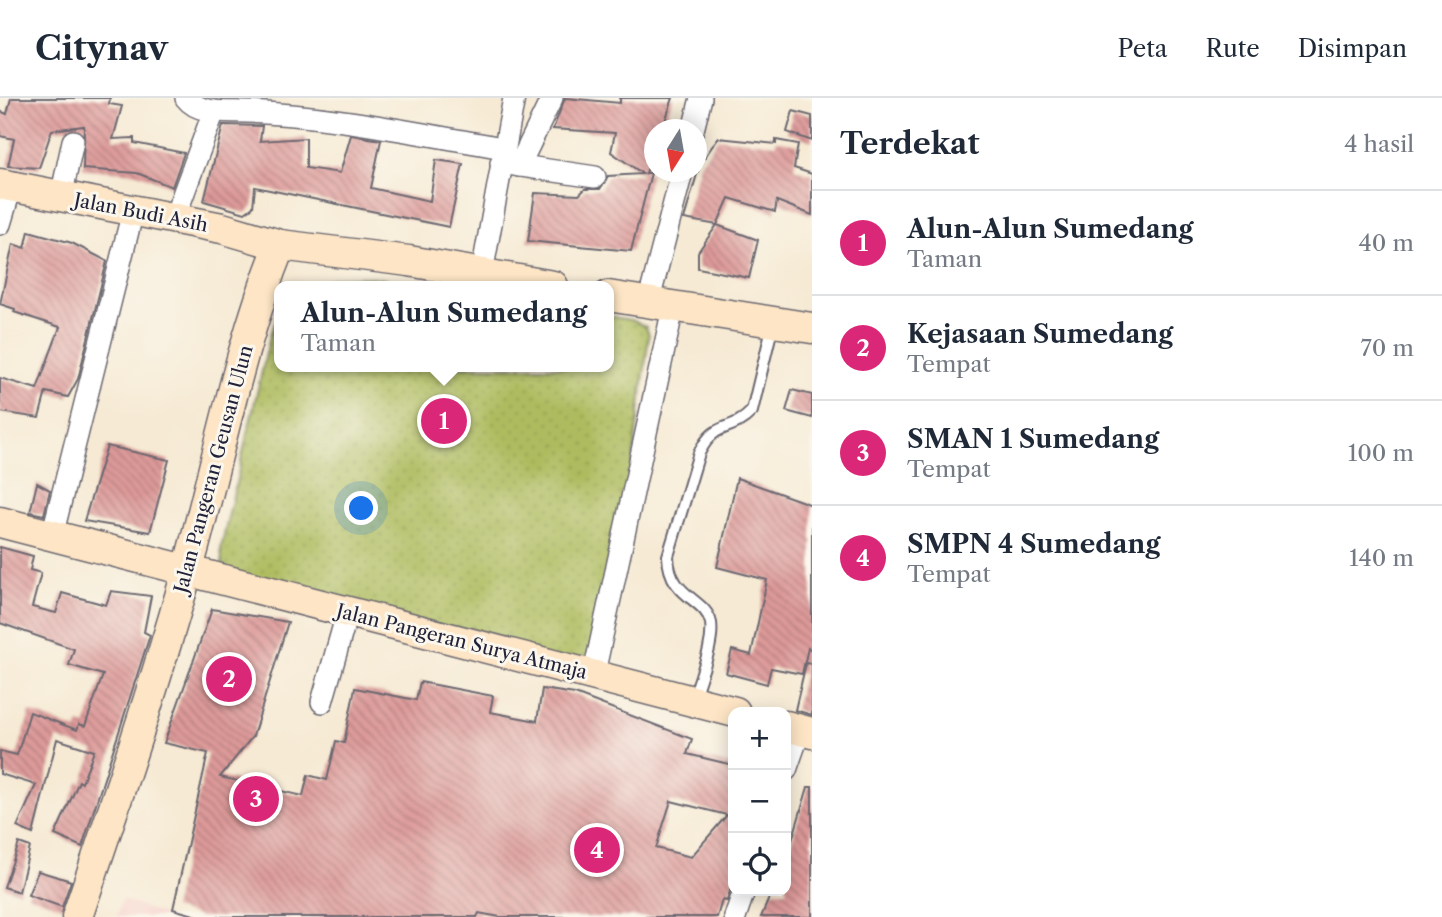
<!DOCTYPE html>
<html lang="id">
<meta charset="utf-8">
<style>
body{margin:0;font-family:"Libre Caslon Text",serif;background:#f2f2f3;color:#1f2937}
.controls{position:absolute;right:21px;bottom:21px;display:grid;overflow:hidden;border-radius:14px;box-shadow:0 4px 18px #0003}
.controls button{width:63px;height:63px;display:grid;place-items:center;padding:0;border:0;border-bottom:2px solid #e0e1e3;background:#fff;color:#1f2937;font:35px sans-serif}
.compass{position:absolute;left:644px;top:21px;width:63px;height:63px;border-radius:50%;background:#fff;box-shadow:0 4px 18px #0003;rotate:191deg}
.you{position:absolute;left:362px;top:411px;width:24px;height:24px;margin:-18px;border:5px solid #fff;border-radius:50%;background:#1a73e8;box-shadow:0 0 0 10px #1a73e833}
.badge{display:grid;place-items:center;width:46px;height:46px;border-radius:50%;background:#db2777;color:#fff;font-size:23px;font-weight:700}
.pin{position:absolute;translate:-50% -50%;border:4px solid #fff;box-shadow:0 2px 7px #0006}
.popup{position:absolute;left:274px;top:183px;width:340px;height:91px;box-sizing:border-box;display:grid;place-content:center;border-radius:14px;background:#fff;filter:drop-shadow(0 2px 5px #0005);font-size:23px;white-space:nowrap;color:#747a83}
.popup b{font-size:26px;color:#1f2937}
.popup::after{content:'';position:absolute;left:50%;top:100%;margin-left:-14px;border:14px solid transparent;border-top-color:#fff}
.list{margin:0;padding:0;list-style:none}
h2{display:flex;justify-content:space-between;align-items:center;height:91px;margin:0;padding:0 28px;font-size:30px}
h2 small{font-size:23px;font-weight:400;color:#747a83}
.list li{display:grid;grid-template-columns:46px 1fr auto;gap:21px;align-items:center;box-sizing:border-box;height:105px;padding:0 28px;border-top:2px solid #e0e1e3}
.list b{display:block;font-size:26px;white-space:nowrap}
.list p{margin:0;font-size:23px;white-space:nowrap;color:#747a83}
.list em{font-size:23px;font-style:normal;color:#747a83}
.icon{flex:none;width:38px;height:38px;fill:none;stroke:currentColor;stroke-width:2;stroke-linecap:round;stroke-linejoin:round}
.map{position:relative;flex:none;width:812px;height:819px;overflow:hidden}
header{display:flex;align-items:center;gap:42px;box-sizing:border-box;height:98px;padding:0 35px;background:#fff;border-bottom:2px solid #e0e1e3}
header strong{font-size:33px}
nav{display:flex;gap:38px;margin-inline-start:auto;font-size:24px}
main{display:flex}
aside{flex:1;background:#fff}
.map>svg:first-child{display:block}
</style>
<header>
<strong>Citynav</strong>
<nav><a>Peta</a><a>Rute</a><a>Disimpan</a></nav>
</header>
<main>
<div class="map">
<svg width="812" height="819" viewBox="0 0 812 819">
<defs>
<pattern id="park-dots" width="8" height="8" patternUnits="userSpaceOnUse" patternTransform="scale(1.75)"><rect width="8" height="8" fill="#aebc5e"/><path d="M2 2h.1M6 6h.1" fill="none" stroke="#95a153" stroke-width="1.8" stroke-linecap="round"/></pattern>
<pattern id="building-back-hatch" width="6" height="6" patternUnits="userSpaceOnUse" patternTransform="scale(1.75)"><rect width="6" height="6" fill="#dd9a99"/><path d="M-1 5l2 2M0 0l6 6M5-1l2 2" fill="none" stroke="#b37d7e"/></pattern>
</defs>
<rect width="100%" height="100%" fill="#fbf7ec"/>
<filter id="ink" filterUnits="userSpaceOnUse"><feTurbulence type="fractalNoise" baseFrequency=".0143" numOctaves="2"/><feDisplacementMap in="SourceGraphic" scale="14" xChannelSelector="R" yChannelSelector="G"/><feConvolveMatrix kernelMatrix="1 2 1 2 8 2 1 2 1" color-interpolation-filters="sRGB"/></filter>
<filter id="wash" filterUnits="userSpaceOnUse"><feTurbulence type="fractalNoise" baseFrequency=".00686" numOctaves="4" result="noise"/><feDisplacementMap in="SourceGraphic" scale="28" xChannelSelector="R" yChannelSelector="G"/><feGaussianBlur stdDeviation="1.57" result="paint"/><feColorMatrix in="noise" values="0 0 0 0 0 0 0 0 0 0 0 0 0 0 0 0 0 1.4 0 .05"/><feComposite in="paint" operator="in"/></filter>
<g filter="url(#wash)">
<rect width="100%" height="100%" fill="#f6ead4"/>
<path fill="#f7d0ca" d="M 122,801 L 168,819 L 117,819 Z"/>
<g fill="url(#park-dots)" stroke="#686f4c" stroke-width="2">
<path d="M 371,179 L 427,188 L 309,188 L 335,180 Z"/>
<path d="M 279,218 L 280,269 L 608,269 L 609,218 L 634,223 L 646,229 L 649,237 L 627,408 L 592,572 L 223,475 L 221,450 L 271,234 Z"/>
</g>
<g id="blocks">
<g fill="url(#building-back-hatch)" fill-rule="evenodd">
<path d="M 11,0 L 110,0 L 109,6 L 122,8 L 113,41 L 134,40 L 134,45 L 184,55 L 172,89 L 137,75 L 83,71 L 84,28 L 52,32 L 39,70 L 8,68 L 14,41 L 0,38 L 0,13 L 7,16 Z"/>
<path d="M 565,0 L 620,5 L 620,0 L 673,0 L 662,32 L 654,32 L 654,52 L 646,75 L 651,75 L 631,153 L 528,143 L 535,95 L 579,97 L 585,91 L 600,91 L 608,78 L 643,76 L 611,54 L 615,35 L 553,31 Z"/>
<path d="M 793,13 L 812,18 L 812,43 L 787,34 Z"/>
<path d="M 223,27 L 262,28 L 260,43 L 306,40 L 306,70 L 340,75 L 351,37 L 381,42 L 371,90 L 430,103 L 436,62 L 463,66 L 449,129 L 255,89 L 253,109 L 245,115 L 204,103 Z"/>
<path d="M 718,40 L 776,46 L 776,42 L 798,46 L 794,70 L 812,76 L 812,117 L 777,103 L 775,114 L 729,100 L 717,127 L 684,121 L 700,66 Z"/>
<path d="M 717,127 L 758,142 L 749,180 L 698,170 L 698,154 Z"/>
<path d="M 29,133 L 72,145 L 107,163 L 78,281 L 68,299 L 46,294 L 39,320 L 0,314 L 0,280 L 37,291 L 60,229 L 14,214 L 15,211 L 0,206 L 13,146 L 25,150 Z"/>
<path d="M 792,292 L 812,297 L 812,320 L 786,313 Z"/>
<path d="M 107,348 L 169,362 L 150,434 L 84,423 Z"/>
<path d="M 737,380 L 812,407 L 812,552 L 808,550 L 802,576 L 771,570 L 767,586 L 726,575 L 732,552 L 751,557 L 767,482 L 717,469 Z"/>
<path d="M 37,385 L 50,392 L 44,417 L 30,414 Z"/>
<path d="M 0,449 L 33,458 L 30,472 L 41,475 L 32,509 L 56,515 L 62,495 L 106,507 L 111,493 L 151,498 L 144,534 L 150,537 L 82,749 L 55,737 L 79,683 L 82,685 L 94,653 L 57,641 L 33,736 L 17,729 L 36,687 L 0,676 L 0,653 L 17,657 L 30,614 L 77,632 L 79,626 L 85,628 L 103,577 L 69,567 L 74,551 L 0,525 Z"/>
<path d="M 212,511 L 288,524 L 253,638 L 220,679 L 303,698 L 308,677 L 327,682 L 336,643 L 344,645 L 355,590 L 416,602 L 420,584 L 493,598 L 490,614 L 537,623 L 542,591 L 575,596 L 692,641 L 687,656 L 733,667 L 733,783 L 727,803 L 722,802 L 717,819 L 500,819 L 479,815 L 477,819 L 201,819 L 173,811 L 208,655 L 164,645 ZM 671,703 L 727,717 L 691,759 L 656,750 Z"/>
<path d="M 806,565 L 812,566 L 812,617 L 795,612 Z"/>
<path d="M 808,689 L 812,689 L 812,819 L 761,819 L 772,793 L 786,793 L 786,744 L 791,746 Z"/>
<path d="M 19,745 L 30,749 L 19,794 L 4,789 Z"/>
<path d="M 38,773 L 71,783 L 62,809 L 28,797 Z"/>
</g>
</g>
</g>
<g filter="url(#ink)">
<use href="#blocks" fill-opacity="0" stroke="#6c6871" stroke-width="2"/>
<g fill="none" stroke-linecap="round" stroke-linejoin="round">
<defs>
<path id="lane" d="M 694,600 C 700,577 714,548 711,525 C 706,500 669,500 668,458 L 699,355 C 717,320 729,337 752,313 L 773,226"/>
<g id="street">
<path d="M 186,0 C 199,17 228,13 247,14 C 333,17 419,36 504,50"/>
<path d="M 693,32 L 701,0"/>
<path d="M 501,65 L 595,79"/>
<path d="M 519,68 L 552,0"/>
<path d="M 61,99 L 73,43"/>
<path d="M 174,121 L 214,13"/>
<path d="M 0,126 L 11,89"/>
<path d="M 482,175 L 514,0"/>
<path d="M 648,206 L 682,74"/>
<path d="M 52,438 L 133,113"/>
<path d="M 594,575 L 673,210"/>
<path d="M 322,604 L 347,516"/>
<path d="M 786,672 L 800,632"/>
<path d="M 735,819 L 744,793"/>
</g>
<g id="secondary">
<path d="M 0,86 L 222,130 L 280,147"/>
<path d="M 608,198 L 812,230"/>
<path d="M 0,424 L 735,614"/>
<path d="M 786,628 L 812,635"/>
<path d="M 77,819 C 116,705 154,590 187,474 C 218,365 237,253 280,147 L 409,163 L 553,188"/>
</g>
</defs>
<use href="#lane" stroke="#6c6871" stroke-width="14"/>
<use href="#street" stroke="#6c6871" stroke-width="24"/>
<use href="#secondary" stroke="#6c6871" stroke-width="33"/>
<use href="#lane" stroke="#fff" stroke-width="10"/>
<use href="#street" stroke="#fff" stroke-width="21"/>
<use href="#secondary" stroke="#fde5c5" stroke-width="30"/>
</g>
</g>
<g text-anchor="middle" stroke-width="6" stroke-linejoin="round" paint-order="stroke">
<g font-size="19" fill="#22223b" stroke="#fbf7ec">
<text transform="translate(141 114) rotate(11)" y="7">Jalan Budi Asih</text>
<text transform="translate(213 371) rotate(-75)" y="7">Jalan Pangeran Geusan Ulun</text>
<text transform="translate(462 543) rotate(14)" y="7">Jalan Pangeran Surya Atmaja</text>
</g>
</g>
</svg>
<div class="controls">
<button>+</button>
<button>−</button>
<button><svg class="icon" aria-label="locate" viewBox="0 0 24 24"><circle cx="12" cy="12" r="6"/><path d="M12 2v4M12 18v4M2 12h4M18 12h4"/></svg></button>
</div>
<svg class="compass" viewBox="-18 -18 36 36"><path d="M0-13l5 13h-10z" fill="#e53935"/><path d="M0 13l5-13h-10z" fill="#747a83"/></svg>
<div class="you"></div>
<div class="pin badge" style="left:444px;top:323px">1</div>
<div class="popup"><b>Alun-Alun Sumedang</b>Taman</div>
<div class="pin badge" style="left:229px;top:581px">2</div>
<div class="pin badge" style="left:256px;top:701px">3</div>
<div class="pin badge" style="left:597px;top:752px">4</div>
</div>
<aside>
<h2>Terdekat<small>4 hasil</small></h2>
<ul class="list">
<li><span class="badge">1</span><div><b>Alun-Alun Sumedang</b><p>Taman</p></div><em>40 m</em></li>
<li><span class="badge">2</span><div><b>Kejasaan Sumedang</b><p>Tempat</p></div><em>70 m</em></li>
<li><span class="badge">3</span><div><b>SMAN 1 Sumedang</b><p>Tempat</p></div><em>100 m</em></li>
<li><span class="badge">4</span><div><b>SMPN 4 Sumedang</b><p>Tempat</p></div><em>140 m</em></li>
</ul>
</aside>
</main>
